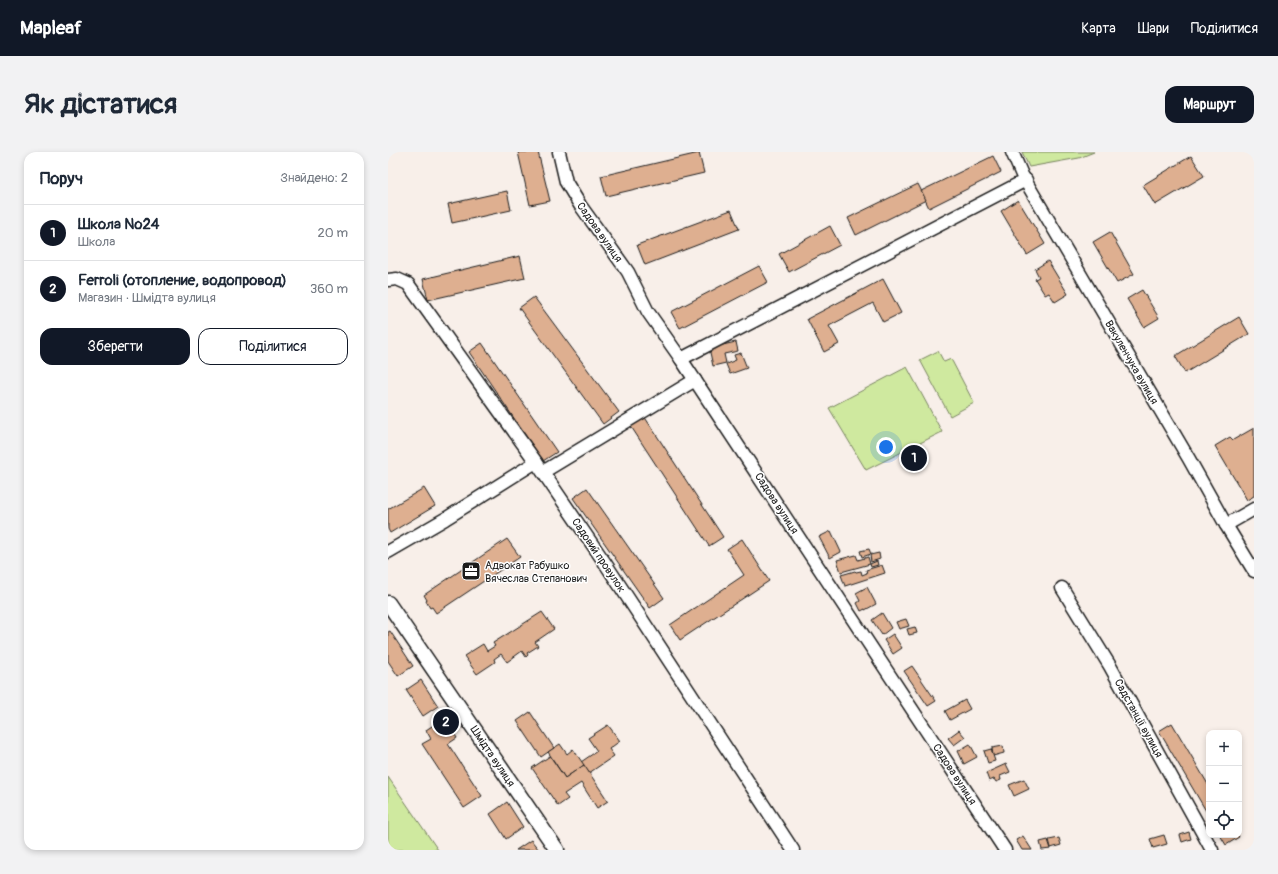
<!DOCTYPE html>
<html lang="uk">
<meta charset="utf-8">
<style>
body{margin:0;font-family:Pangolin,sans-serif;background:#f2f2f3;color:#1f2937}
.controls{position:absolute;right:12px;bottom:12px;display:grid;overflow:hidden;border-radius:8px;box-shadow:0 2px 6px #0003}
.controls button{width:36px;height:36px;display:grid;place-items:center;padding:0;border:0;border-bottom:1px solid #e0e1e3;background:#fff;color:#1f2937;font:20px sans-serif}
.you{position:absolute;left:498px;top:295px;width:14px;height:14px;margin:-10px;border:3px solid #fff;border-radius:50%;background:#1a73e8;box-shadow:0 0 0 6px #1a73e833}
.badge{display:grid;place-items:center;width:26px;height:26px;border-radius:50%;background:#111827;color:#fff;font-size:13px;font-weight:700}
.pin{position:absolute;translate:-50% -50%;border:2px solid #fff;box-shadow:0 1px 4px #0006}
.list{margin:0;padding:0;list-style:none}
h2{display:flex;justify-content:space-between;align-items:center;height:52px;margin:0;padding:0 16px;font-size:17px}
h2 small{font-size:13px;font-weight:400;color:#747a83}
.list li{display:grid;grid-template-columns:26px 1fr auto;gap:12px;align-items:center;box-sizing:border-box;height:56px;padding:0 16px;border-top:1px solid #e0e1e3}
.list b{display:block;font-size:15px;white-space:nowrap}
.list p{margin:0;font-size:13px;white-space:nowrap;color:#747a83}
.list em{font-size:13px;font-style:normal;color:#747a83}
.actions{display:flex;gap:8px;padding:12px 16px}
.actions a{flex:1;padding:9px 0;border:1px solid #111827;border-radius:12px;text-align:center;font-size:14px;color:#111827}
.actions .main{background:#111827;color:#fff}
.icon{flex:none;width:22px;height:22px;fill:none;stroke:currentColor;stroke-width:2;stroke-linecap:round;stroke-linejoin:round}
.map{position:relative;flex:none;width:866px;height:698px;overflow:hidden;border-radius:12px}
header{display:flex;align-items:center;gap:24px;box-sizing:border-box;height:56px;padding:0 20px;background:#111827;color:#fff}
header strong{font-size:19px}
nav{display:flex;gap:22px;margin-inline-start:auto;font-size:14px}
.intro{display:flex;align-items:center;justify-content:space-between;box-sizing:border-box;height:96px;padding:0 24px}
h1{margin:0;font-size:28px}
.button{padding:10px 18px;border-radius:12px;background:#111827;color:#fff;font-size:14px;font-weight:700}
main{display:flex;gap:24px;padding:0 24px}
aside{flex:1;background:#fff;border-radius:12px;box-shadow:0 2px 6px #0003}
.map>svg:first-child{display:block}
</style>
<header>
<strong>Mapleaf</strong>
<nav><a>Карта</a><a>Шари</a><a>Поділитися</a></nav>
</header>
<div class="intro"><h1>Як дістатися</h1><a class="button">Маршрут</a></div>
<main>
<aside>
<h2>Поруч<small>Знайдено: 2</small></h2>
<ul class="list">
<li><span class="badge">1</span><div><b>Школа №24</b><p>Школа</p></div><em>20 m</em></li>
<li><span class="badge">2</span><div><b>Ferroli (отопление, водопровод)</b><p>Магазин · Шмідта вулиця</p></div><em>360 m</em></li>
</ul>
<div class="actions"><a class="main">Зберегти</a><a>Поділитися</a></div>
</aside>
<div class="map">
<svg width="866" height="698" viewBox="0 0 866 698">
<rect width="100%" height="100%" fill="#f8efe9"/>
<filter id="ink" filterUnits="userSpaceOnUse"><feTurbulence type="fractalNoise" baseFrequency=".025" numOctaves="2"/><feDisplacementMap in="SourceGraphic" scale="8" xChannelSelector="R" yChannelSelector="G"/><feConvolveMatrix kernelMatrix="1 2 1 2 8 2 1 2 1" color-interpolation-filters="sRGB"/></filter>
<g filter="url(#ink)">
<g fill="#cfe99f" stroke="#76825e">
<path d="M 634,0 L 706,0 L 691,6 L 641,15 Z"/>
<path d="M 550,199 L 556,210 L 563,207 L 586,251 L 562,264 L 532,208 Z"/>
<path d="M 519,215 L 554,280 L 478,318 L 441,256 Z"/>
<path d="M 0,625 L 50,698 L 0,698 Z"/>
</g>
<g fill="#deaf90" stroke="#1c1c1c">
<path d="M 130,0 L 150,0 L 162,49 L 142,53 Z"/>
<path d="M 311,1 L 316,21 L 218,44 L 213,24 Z"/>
<path d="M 605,4 L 613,20 L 541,56 L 533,39 Z"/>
<path d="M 803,4 L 816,24 L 767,53 L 755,33 Z"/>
<path d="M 530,32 L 538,48 L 468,83 L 460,66 Z"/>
<path d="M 119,39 L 123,58 L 64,71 L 60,52 Z"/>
<path d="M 630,48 L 657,92 L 639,103 L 613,59 Z"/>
<path d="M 343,58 L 351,77 L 257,113 L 249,93 Z"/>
<path d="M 442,74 L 452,93 L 401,120 L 391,102 Z"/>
<path d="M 722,80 L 746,122 L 729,131 L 705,90 Z"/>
<path d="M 132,104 L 137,126 L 40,148 L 35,127 Z"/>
<path d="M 660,109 L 680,142 L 667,150 L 661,141 L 657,143 L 647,127 L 651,125 L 647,117 Z"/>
<path d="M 371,114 L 380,130 L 292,176 L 283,160 Z"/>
<path d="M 495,127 L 513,161 L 495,170 L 485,151 L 441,174 L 451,192 L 436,200 L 419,167 Z"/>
<path d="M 754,138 L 771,166 L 756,175 L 739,147 Z"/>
<path d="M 146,145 L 231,260 L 215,272 L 131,156 Z"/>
<path d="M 851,165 L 861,182 L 797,221 L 787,204 Z"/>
<path d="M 348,190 L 350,199 L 336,202 L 338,211 L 325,214 L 321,196 Z"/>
<path d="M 94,191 L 169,300 L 155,309 L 81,200 Z"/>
<path d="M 353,201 L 359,216 L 342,222 L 338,212 L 348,208 L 346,203 Z"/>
<path d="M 256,264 L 335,385 L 321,394 L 242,273 Z"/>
<path d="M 866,276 L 866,344 L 859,348 L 827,294 L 842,285 L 845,288 Z"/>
<path d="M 36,336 L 47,354 L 2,381 L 0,377 L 0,357 Z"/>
<path d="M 199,336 L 276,446 L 262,456 L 185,346 Z"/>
<path d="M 443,379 L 453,400 L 442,406 L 431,385 Z"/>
<path d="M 119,387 L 132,405 L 48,461 L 44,455 L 42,456 L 38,449 L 39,448 L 36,443 Z"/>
<path d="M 354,387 L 381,429 L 292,488 L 282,473 L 356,423 L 339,397 Z"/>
<path d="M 481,397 L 483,402 L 474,405 L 472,399 Z"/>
<path d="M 491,401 L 492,407 L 483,410 L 482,403 Z"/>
<path d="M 468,403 L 470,408 L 480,405 L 482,412 L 453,420 L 449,408 Z"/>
<path d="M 489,409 L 490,413 L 483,415 L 482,412 Z"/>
<path d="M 494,413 L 497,421 L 457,434 L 453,423 L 467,419 L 468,420 L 473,419 L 474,423 L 479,421 L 478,418 Z"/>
<path d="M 479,435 L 488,452 L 477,458 L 477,457 L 473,459 L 469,451 L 472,449 L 468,441 Z"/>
<path d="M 154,460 L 166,477 L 147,490 L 150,494 L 139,501 L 140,503 L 138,505 L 134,499 L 119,510 L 113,502 L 106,507 L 107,510 L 89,522 L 76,504 L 95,492 L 99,499 L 107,494 L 105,491 Z"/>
<path d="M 494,461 L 503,476 L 494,483 L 484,468 Z"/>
<path d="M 518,467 L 521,474 L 511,477 L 508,470 Z"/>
<path d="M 527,475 L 529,481 L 521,483 L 519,477 Z"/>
<path d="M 2,479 L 25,514 L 10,524 L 0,509 L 0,480 Z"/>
<path d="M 505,482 L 514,496 L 505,502 L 496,488 Z"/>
<path d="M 524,514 L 548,549 L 540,554 L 516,519 Z"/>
<path d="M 33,528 L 50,554 L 35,564 L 18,538 Z"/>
<path d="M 577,548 L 582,557 L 562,568 L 557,559 Z"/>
<path d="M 142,560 L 166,596 L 153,605 L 129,569 Z"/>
<path d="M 56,566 L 69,586 L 60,592 L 94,644 L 76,656 L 34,592 L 43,587 L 38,578 Z"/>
<path d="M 784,571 L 821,634 L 821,664 L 771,579 Z"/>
<path d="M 220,573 L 232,589 L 221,597 L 226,604 L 201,621 L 193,610 L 209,599 L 200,586 Z"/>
<path d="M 571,578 L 577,585 L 566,593 L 560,586 Z"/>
<path d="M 172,592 L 179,602 L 185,597 L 196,613 L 177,626 L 160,600 Z"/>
<path d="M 582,592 L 589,605 L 576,612 L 570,599 Z"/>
<path d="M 615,594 L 616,601 L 605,604 L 604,596 Z"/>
<path d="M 603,597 L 607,609 L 600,611 L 596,599 Z"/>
<path d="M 162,604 L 177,626 L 196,613 L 220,649 L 209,656 L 193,631 L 176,642 L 180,647 L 170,654 L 144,616 Z"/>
<path d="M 618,612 L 622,620 L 612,624 L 613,628 L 608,630 L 606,627 L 601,629 L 598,621 Z"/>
<path d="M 636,627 L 641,637 L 626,644 L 621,633 Z"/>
<path d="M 119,650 L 135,675 L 118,687 L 102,662 Z"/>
<path d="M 801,680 L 803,687 L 794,690 L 792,683 Z"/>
<path d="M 776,683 L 779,692 L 765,696 L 762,687 Z"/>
<path d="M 832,683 L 850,683 L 851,685 L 838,693 Z"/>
<path d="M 635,684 L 644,698 L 634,698 L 628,688 Z"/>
<path d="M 671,686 L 673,693 L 663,696 L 661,688 Z"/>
<path d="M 143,688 L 151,698 L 128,698 Z"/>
<path d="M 660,688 L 663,697 L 654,698 L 652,690 Z"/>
</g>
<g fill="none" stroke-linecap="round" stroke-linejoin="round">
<defs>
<g id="minor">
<path d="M 171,0 L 178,30 L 192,53 L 240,120 L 260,160 L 293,207 L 617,698"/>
<path d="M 624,0 L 634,23 L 801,307 L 838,373 L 866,419"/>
<path d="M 0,128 L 9,127 L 20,132 L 148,310 L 217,411 L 405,698"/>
<path d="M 293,207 L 638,28"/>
<path d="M 155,320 L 307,228"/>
<path d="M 838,373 L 866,357"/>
<path d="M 0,400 L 57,367 L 148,310"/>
<path d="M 674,436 L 722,514 L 824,698"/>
</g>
<path id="tertiary" d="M 0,451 L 169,698"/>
</defs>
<use href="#minor" stroke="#1c1c1c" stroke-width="15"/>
<use href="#tertiary" stroke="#1c1c1c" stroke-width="17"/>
<use href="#minor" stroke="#fff" stroke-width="12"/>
<use href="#tertiary" stroke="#fff" stroke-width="14"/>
</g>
</g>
<defs>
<symbol id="office-square" viewBox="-11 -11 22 22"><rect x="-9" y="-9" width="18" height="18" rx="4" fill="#1c1c1c" stroke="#fff"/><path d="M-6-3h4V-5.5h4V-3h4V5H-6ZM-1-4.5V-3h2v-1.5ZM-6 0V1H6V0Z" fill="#fff"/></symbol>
</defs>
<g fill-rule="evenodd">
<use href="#office-square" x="72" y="408" width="22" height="22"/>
</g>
<g text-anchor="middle" stroke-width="3" stroke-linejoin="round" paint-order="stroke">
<g font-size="11" fill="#1c1c1c" stroke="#fff">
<text transform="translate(212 80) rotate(55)" y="4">Садова вулиця</text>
<text transform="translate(744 210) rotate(60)" y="4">Вакуленчука вулиця</text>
<text transform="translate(389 351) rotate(57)" y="4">Садова вулиця</text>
<text transform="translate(211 403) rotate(56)" y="4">Садовий провулок</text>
<text transform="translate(751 566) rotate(61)" y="4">Садстанції вулиця</text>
<text transform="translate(105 604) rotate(56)" y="4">Шмідта вулиця</text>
<text transform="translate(567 622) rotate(57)" y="4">Садова вулиця</text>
</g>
<g font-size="11" fill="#1c1c1c" stroke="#fff" text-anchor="start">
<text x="97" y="417">Адвокат Рабушко<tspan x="97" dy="13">Вячеслав Степанович</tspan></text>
</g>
</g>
</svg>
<div class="controls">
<button>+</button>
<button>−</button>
<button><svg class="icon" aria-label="locate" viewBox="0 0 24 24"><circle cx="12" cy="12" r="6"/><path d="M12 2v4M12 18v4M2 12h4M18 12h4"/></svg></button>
</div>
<div class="you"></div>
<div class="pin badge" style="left:526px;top:306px">1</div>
<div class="pin badge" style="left:58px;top:570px">2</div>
</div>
</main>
